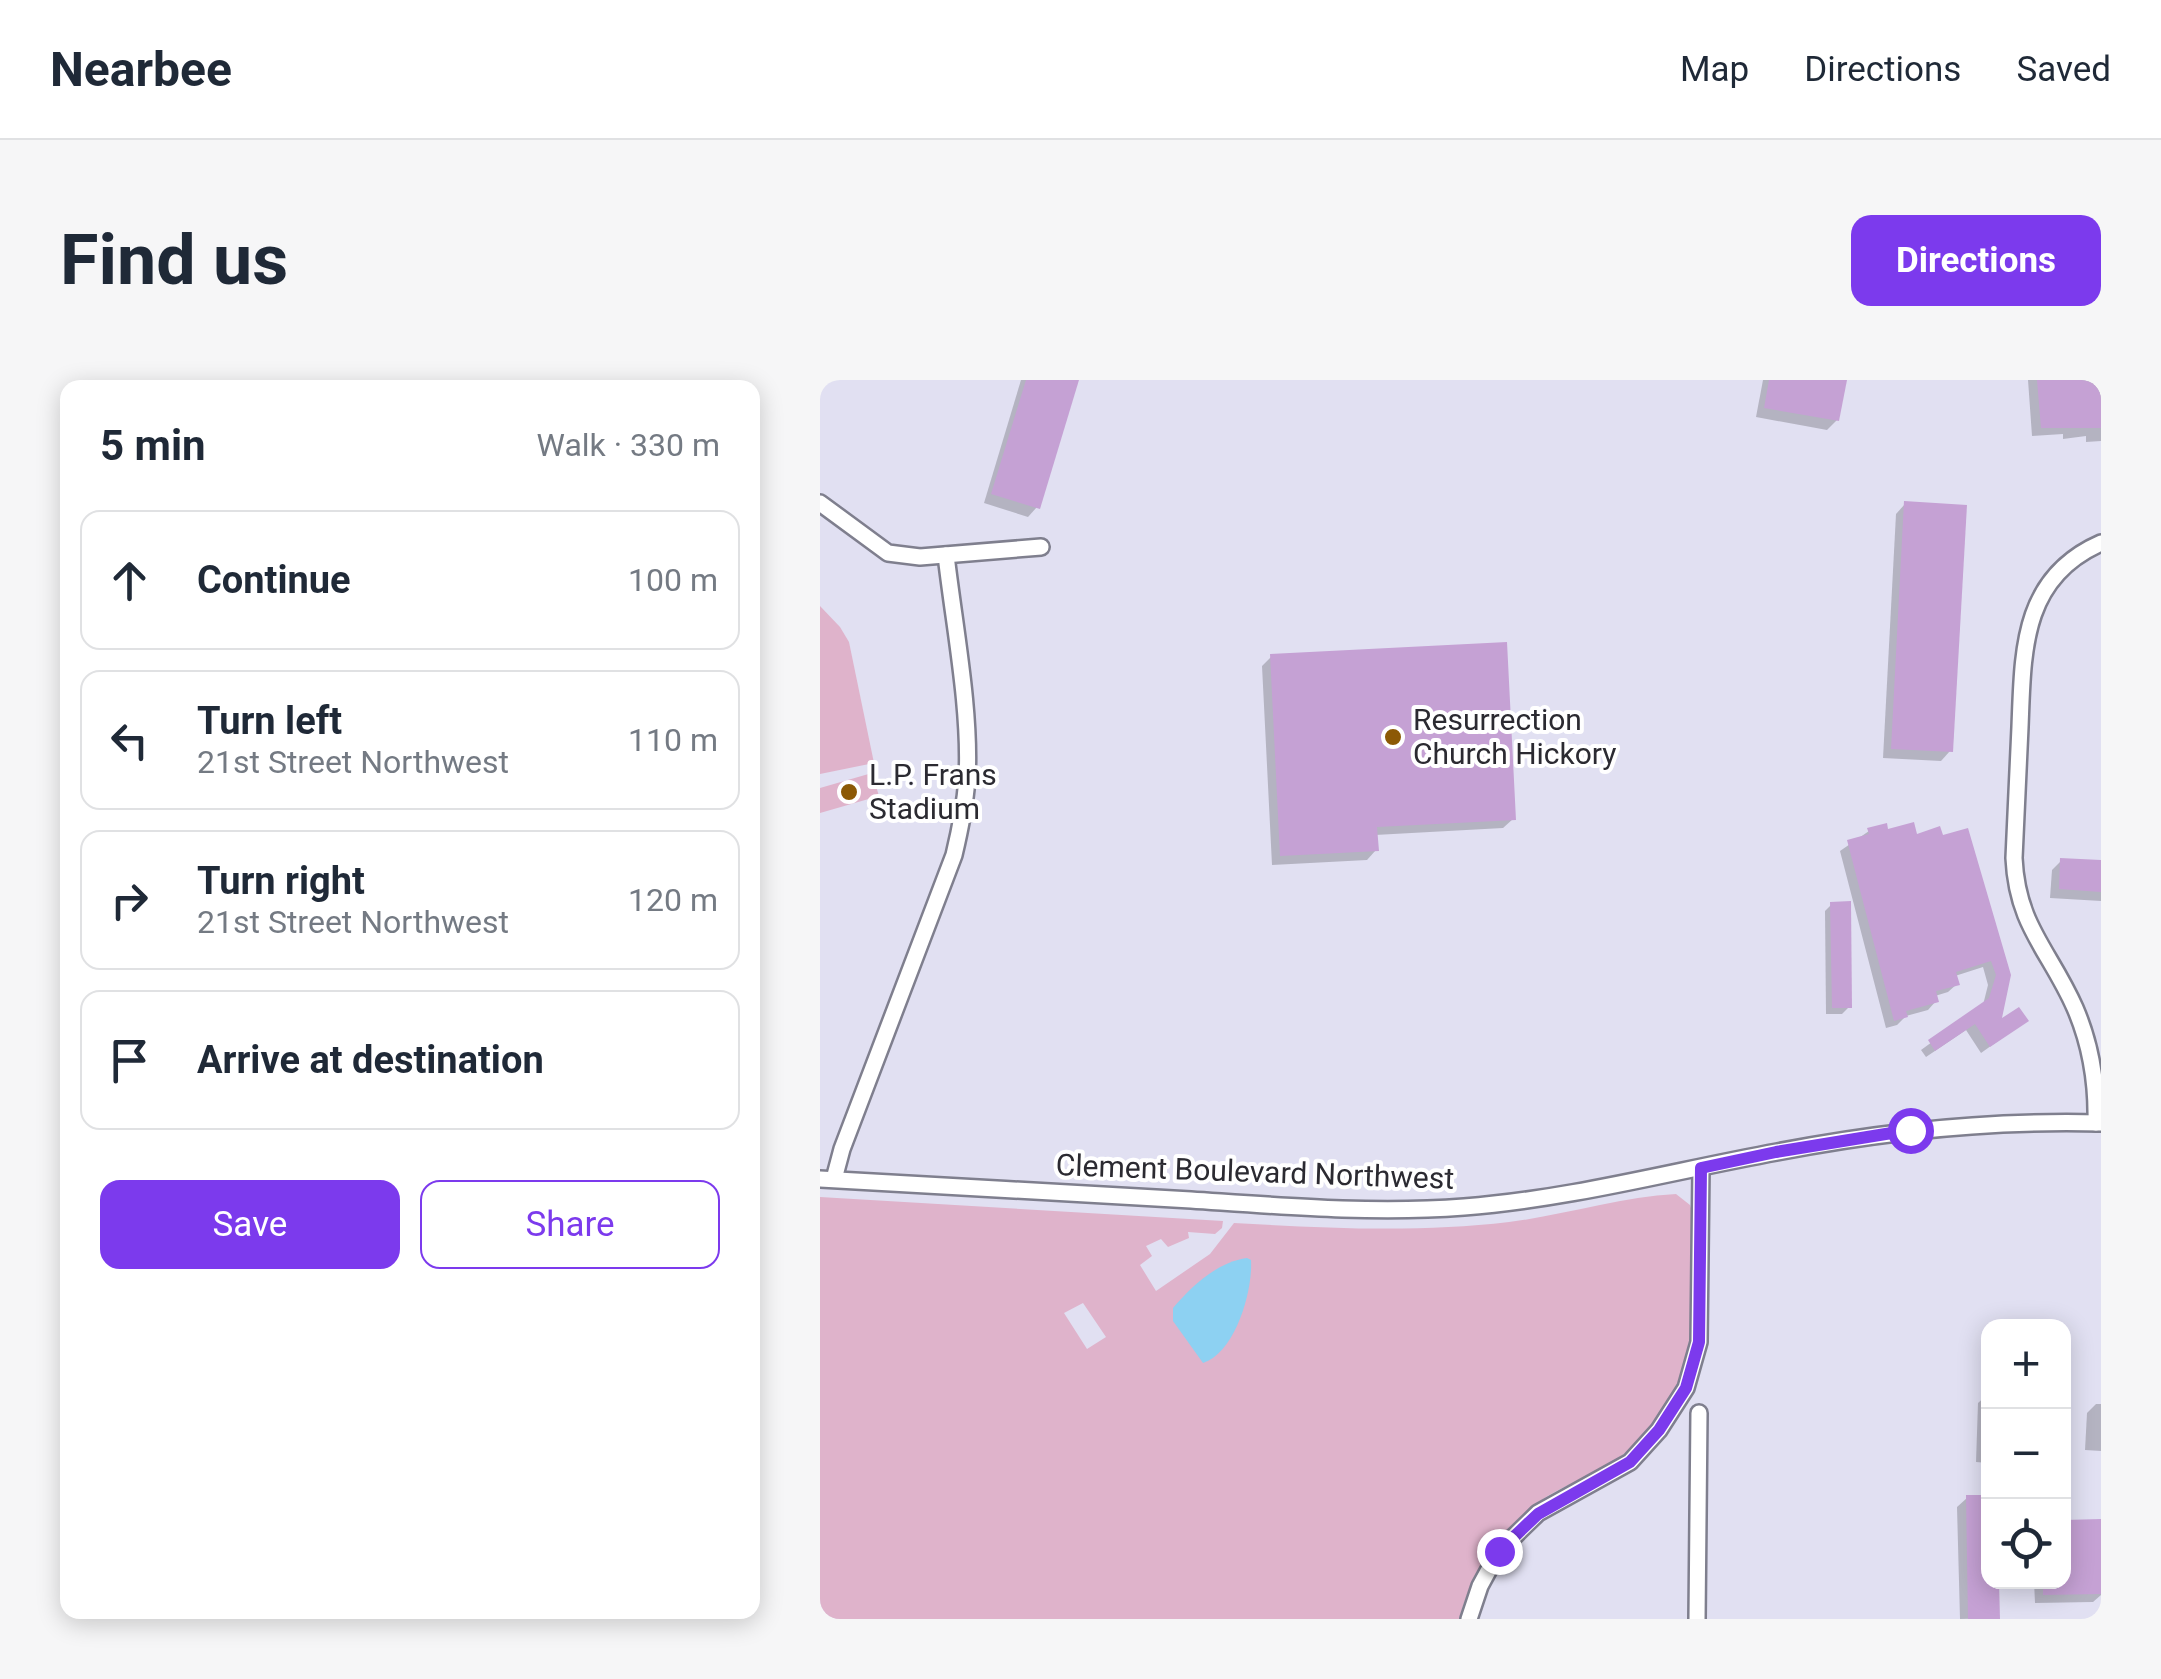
<!DOCTYPE html>
<meta charset="utf-8">
<style>
body{margin:0;font-family:Roboto,sans-serif;background:#f6f6f7;color:#1f2937}
.controls{position:absolute;right:30px;bottom:30px;display:grid;overflow:hidden;border-radius:20px;box-shadow:0 5px 25px #0003}
.controls button{width:90px;height:90px;display:grid;place-items:center;padding:0;border:0;border-bottom:2px solid #e0e1e3;background:#fff;color:#1f2937;font:50px sans-serif}
.stop{position:absolute;width:30px;height:30px;margin:-22px;border:8px solid #7c3aed;border-radius:50%;background:#fff}
.stop.end{background:#7c3aed;border-color:#fff;box-shadow:0 2px 10px #0008}
.list{margin:0;padding:0;list-style:none}
h2{display:flex;justify-content:space-between;align-items:center;height:130px;margin:0;padding:0 40px;font-size:42px}
h2 small{font-size:32px;font-weight:400;color:#747a83}
.list li{display:grid;grid-template-columns:65px 1fr auto;gap:30px;align-items:center;box-sizing:border-box;height:140px;margin:0 20px 20px;padding:0 20px;border:2px solid #e0e1e3;border-radius:20px}
.list b{display:block;font-size:38px;white-space:nowrap}
.list p{margin:0;font-size:32px;white-space:nowrap;color:#747a83}
.list em{font-size:32px;font-style:normal;color:#747a83}
.actions{display:flex;gap:20px;padding:30px 40px}
.actions a{flex:1;padding:22px 0;border:2px solid #7c3aed;border-radius:20px;text-align:center;font-size:35px;color:#7c3aed}
.actions .main{background:#7c3aed;color:#fff}
.icon{flex:none;width:55px;height:55px;fill:none;stroke:currentColor;stroke-width:2;stroke-linecap:round;stroke-linejoin:round}
.map{position:relative;flex:none;width:1281px;height:1239px;overflow:hidden;border-radius:20px}
header{display:flex;align-items:center;gap:60px;box-sizing:border-box;height:140px;padding:0 50px;background:#fff;border-bottom:2px solid #e0e1e3}
header strong{font-size:48px}
nav{display:flex;gap:55px;margin-inline-start:auto;font-size:35px}
.intro{display:flex;align-items:center;justify-content:space-between;box-sizing:border-box;height:240px;padding:0 60px}
h1{margin:0;font-size:70px}
.button{padding:25px 45px;border-radius:20px;background:#7c3aed;color:#fff;font-size:35px;font-weight:700}
main{display:flex;gap:60px;padding:0 60px}
aside{flex:1;background:#fff;border-radius:20px;box-shadow:0 5px 25px #0003}
.map>svg:first-child{display:block}
</style>
<header>
<strong>Nearbee</strong>
<nav><a>Map</a><a>Directions</a><a>Saved</a></nav>
</header>
<div class="intro"><h1>Find us</h1><a class="button">Directions</a></div>
<main>
<aside>
<h2>5 min<small>Walk · 330 m</small></h2>
<ul class="list">
<li><svg class="icon" aria-label="ahead" viewBox="0 0 24 24"><path d="M12 20V5M6 11l6-6 6 6"/></svg><div><b>Continue</b></div><em>100 m</em></li>
<li><svg class="icon" aria-label="left" viewBox="0 0 24 24"><path d="M17 20v-9H6M10 6l-5 5 5 5"/></svg><div><b>Turn left</b><p>21st Street Northwest</p></div><em>110 m</em></li>
<li><svg class="icon" aria-label="right" viewBox="0 0 24 24"><path d="M7 20v-9h11M14 6l5 5-5 5"/></svg><div><b>Turn right</b><p>21st Street Northwest</p></div><em>120 m</em></li>
<li><svg class="icon" aria-label="arrive" viewBox="0 0 24 24"><path d="M6 21V4h12l-3 4 3 4H6"/></svg><div><b>Arrive at destination</b></div></li>
</ul>
<div class="actions"><a class="main">Save</a><a>Share</a></div>
</aside>
<div class="map">
<svg width="1281" height="1239" viewBox="0 0 1281 1239">
<rect width="100%" height="100%" fill="#e1e0f2"/>
<g fill="#dfb3cb" fill-rule="evenodd">
<path d="M 0,226 L 20,247 L 29,262 L 54,383 L 0,394 Z"/>
<path d="M 52,393 L 59,416 L 0,433 L 0,408 Z"/>
<path d="M 856,814 L 870,825 L 874,838 C 872,888 878,943 862,991 C 849,1032 819,1068 781,1089 C 761,1100 739,1108 720,1121 C 679,1150 652,1191 639,1239 L 0,1239 L 0,817 L 403,841 L 402,848 L 395,854 L 368,852 L 369,858 L 348,867 L 341,859 L 326,866 L 332,876 L 320,885 L 336,911 L 390,874 L 414,843 C 506,848 597,853 689,842 C 745,835 800,817 856,814 ZM 263,923 L 286,957 L 267,969 L 244,933 Z"/>
</g>
<path fill="#8dd1f2" d="M 427,878 L 431,880 C 433,911 415,973 383,983 L 353,941 L 353,928 C 372,906 397,882 427,878 Z"/>
<g fill="#0003">
<path d="M 201,0 L 256,0 L 217,127 L 208,137 L 164,123 Z"/>
<path d="M 943,0 L 1024,0 L 1017,40 L 1007,50 L 936,37 Z"/>
<path d="M 1208,0 L 1281,0 L 1281,61 L 1266,62 L 1266,56 L 1243,59 L 1243,54 L 1212,56 Z"/>
<path d="M 1085,124 L 1130,371 L 1121,381 L 1063,378 L 1076,134 Z"/>
<path d="M 451,277 L 693,439 L 683,448 L 555,455 L 556,470 L 547,480 L 452,485 L 442,286 Z"/>
<path d="M 1049,451 L 1096,457 L 1188,595 L 1179,644 L 1206,641 L 1161,673 L 1146,650 L 1106,677 L 1101,670 L 1163,625 L 1168,605 L 1163,587 L 1135,596 L 1137,604 L 1128,612 L 1115,616 L 1116,621 L 1108,630 L 1086,636 L 1077,645 L 1066,648 L 1020,471 Z"/>
<path d="M 1241,481 L 1281,483 L 1281,521 L 1230,518 L 1232,490 Z"/>
<path d="M 1012,524 L 1029,627 L 1022,634 L 1006,634 L 1005,531 Z"/>
<path d="M 1168,1014 L 1168,1083 L 1156,1082 L 1158,1023 Z"/>
<path d="M 1276,1024 L 1281,1024 L 1281,1071 L 1265,1070 L 1267,1033 Z"/>
<path d="M 1168,1117 L 1168,1202 L 1177,1202 L 1178,1238 L 1140,1239 L 1137,1127 L 1147,1118 Z"/>
<path d="M 1281,1142 L 1281,1215 L 1273,1222 L 1215,1223 L 1214,1202 L 1244,1202 L 1244,1143 Z"/>
</g>
<g fill="#c5a1d4">
<path d="M 206,0 L 259,0 L 220,129 L 171,114 Z"/>
<path d="M 949,0 L 1027,0 L 1019,41 L 944,28 Z"/>
<path d="M 1217,0 L 1281,0 L 1281,48 L 1221,48 Z"/>
<path d="M 1084,121 L 1147,125 L 1133,372 L 1071,369 Z"/>
<path d="M 687,262 L 696,440 L 557,447 L 559,471 L 460,476 L 450,274 Z"/>
<path d="M 1094,442 L 1097,454 L 1120,446 L 1123,455 L 1148,448 L 1191,595 L 1182,638 L 1199,627 L 1209,641 L 1170,667 L 1155,644 L 1115,671 L 1108,660 L 1169,618 L 1176,595 L 1171,581 L 1136,592 L 1140,605 L 1116,611 L 1119,622 L 1086,631 L 1088,637 L 1074,641 L 1027,460 L 1049,454 L 1047,448 L 1067,443 L 1068,449 Z"/>
<path d="M 1240,478 L 1281,480 L 1281,512 L 1239,509 Z"/>
<path d="M 1031,521 L 1032,628 L 1012,628 L 1010,522 Z"/>
<path d="M 1146,1115 L 1168,1115 L 1168,1202 L 1179,1202 L 1180,1239 L 1148,1239 Z"/>
<path d="M 1281,1139 L 1281,1214 L 1223,1215 L 1223,1202 L 1244,1202 L 1244,1140 Z"/>
</g>
<g fill="none" stroke-linecap="round" stroke-linejoin="round">
<defs>
<g id="minor">
<path d="M 0,123 L 68,173 L 100,177 L 221,167"/>
<path d="M 1276,743 C 1277,704 1271,665 1255,628 C 1230,571 1197,546 1194,478 C 1196,434 1198,391 1200,347 C 1203,272 1201,198 1281,163"/>
<path d="M 0,799 C 124,806 247,813 371,820 C 461,826 553,834 644,827 C 750,819 853,791 957,772 C 1065,751 1171,740 1281,743"/>
<path d="M 14,799 L 22,769 L 134,475 C 140,450 145,425 147,399 C 151,330 134,245 126,175"/>
<path d="M 649,1239 L 660,1206 L 679,1171 L 718,1133 L 810,1082 L 839,1050 L 866,1008 L 879,962 L 881,788"/>
<path d="M 877,1239 L 879,1033"/>
</g>
</defs>
<use href="#minor" stroke="#7f7f8e" stroke-width="20"/>
<use href="#minor" stroke="#fff" stroke-width="15"/>
</g>
<g fill="none" stroke-linecap="round" stroke-linejoin="round">
<path stroke="#7c3aed" stroke-width="12" d="M 679,1171 L 718,1134 L 810,1082 L 839,1050 L 866,1008 L 879,962 L 881,788 L 956,772 L 1090,750"/>
</g>
<g fill="#8c5905" stroke="#fff" stroke-width="4">
<circle cx="573" cy="357" r="10"/>
<circle cx="29" cy="412" r="10"/>
</g>
<g text-anchor="middle" stroke-width="8" stroke-linejoin="round" paint-order="stroke">
<g font-size="30" fill="#2b2a31" stroke="#fff" text-anchor="start">
<text x="593" y="350">Resurrection<tspan x="593" dy="34">Church Hickory</tspan></text>
<text x="49" y="405">L.P. Frans<tspan x="49" dy="34">Stadium</tspan></text>
</g>
<g font-size="30" fill="#2b2a31" stroke="#fff">
<text transform="translate(435 792) rotate(2)" y="10">Clement Boulevard Northwest</text>
</g>
</g>
</svg>
<div class="controls">
<button>+</button>
<button>−</button>
<button><svg class="icon" aria-label="locate" viewBox="0 0 24 24"><circle cx="12" cy="12" r="6"/><path d="M12 2v4M12 18v4M2 12h4M18 12h4"/></svg></button>
</div>
<div class="stop" style="left:1090px;top:750px"></div>
<div class="stop end" style="left:679px;top:1171px"></div>
</div>
</main>
